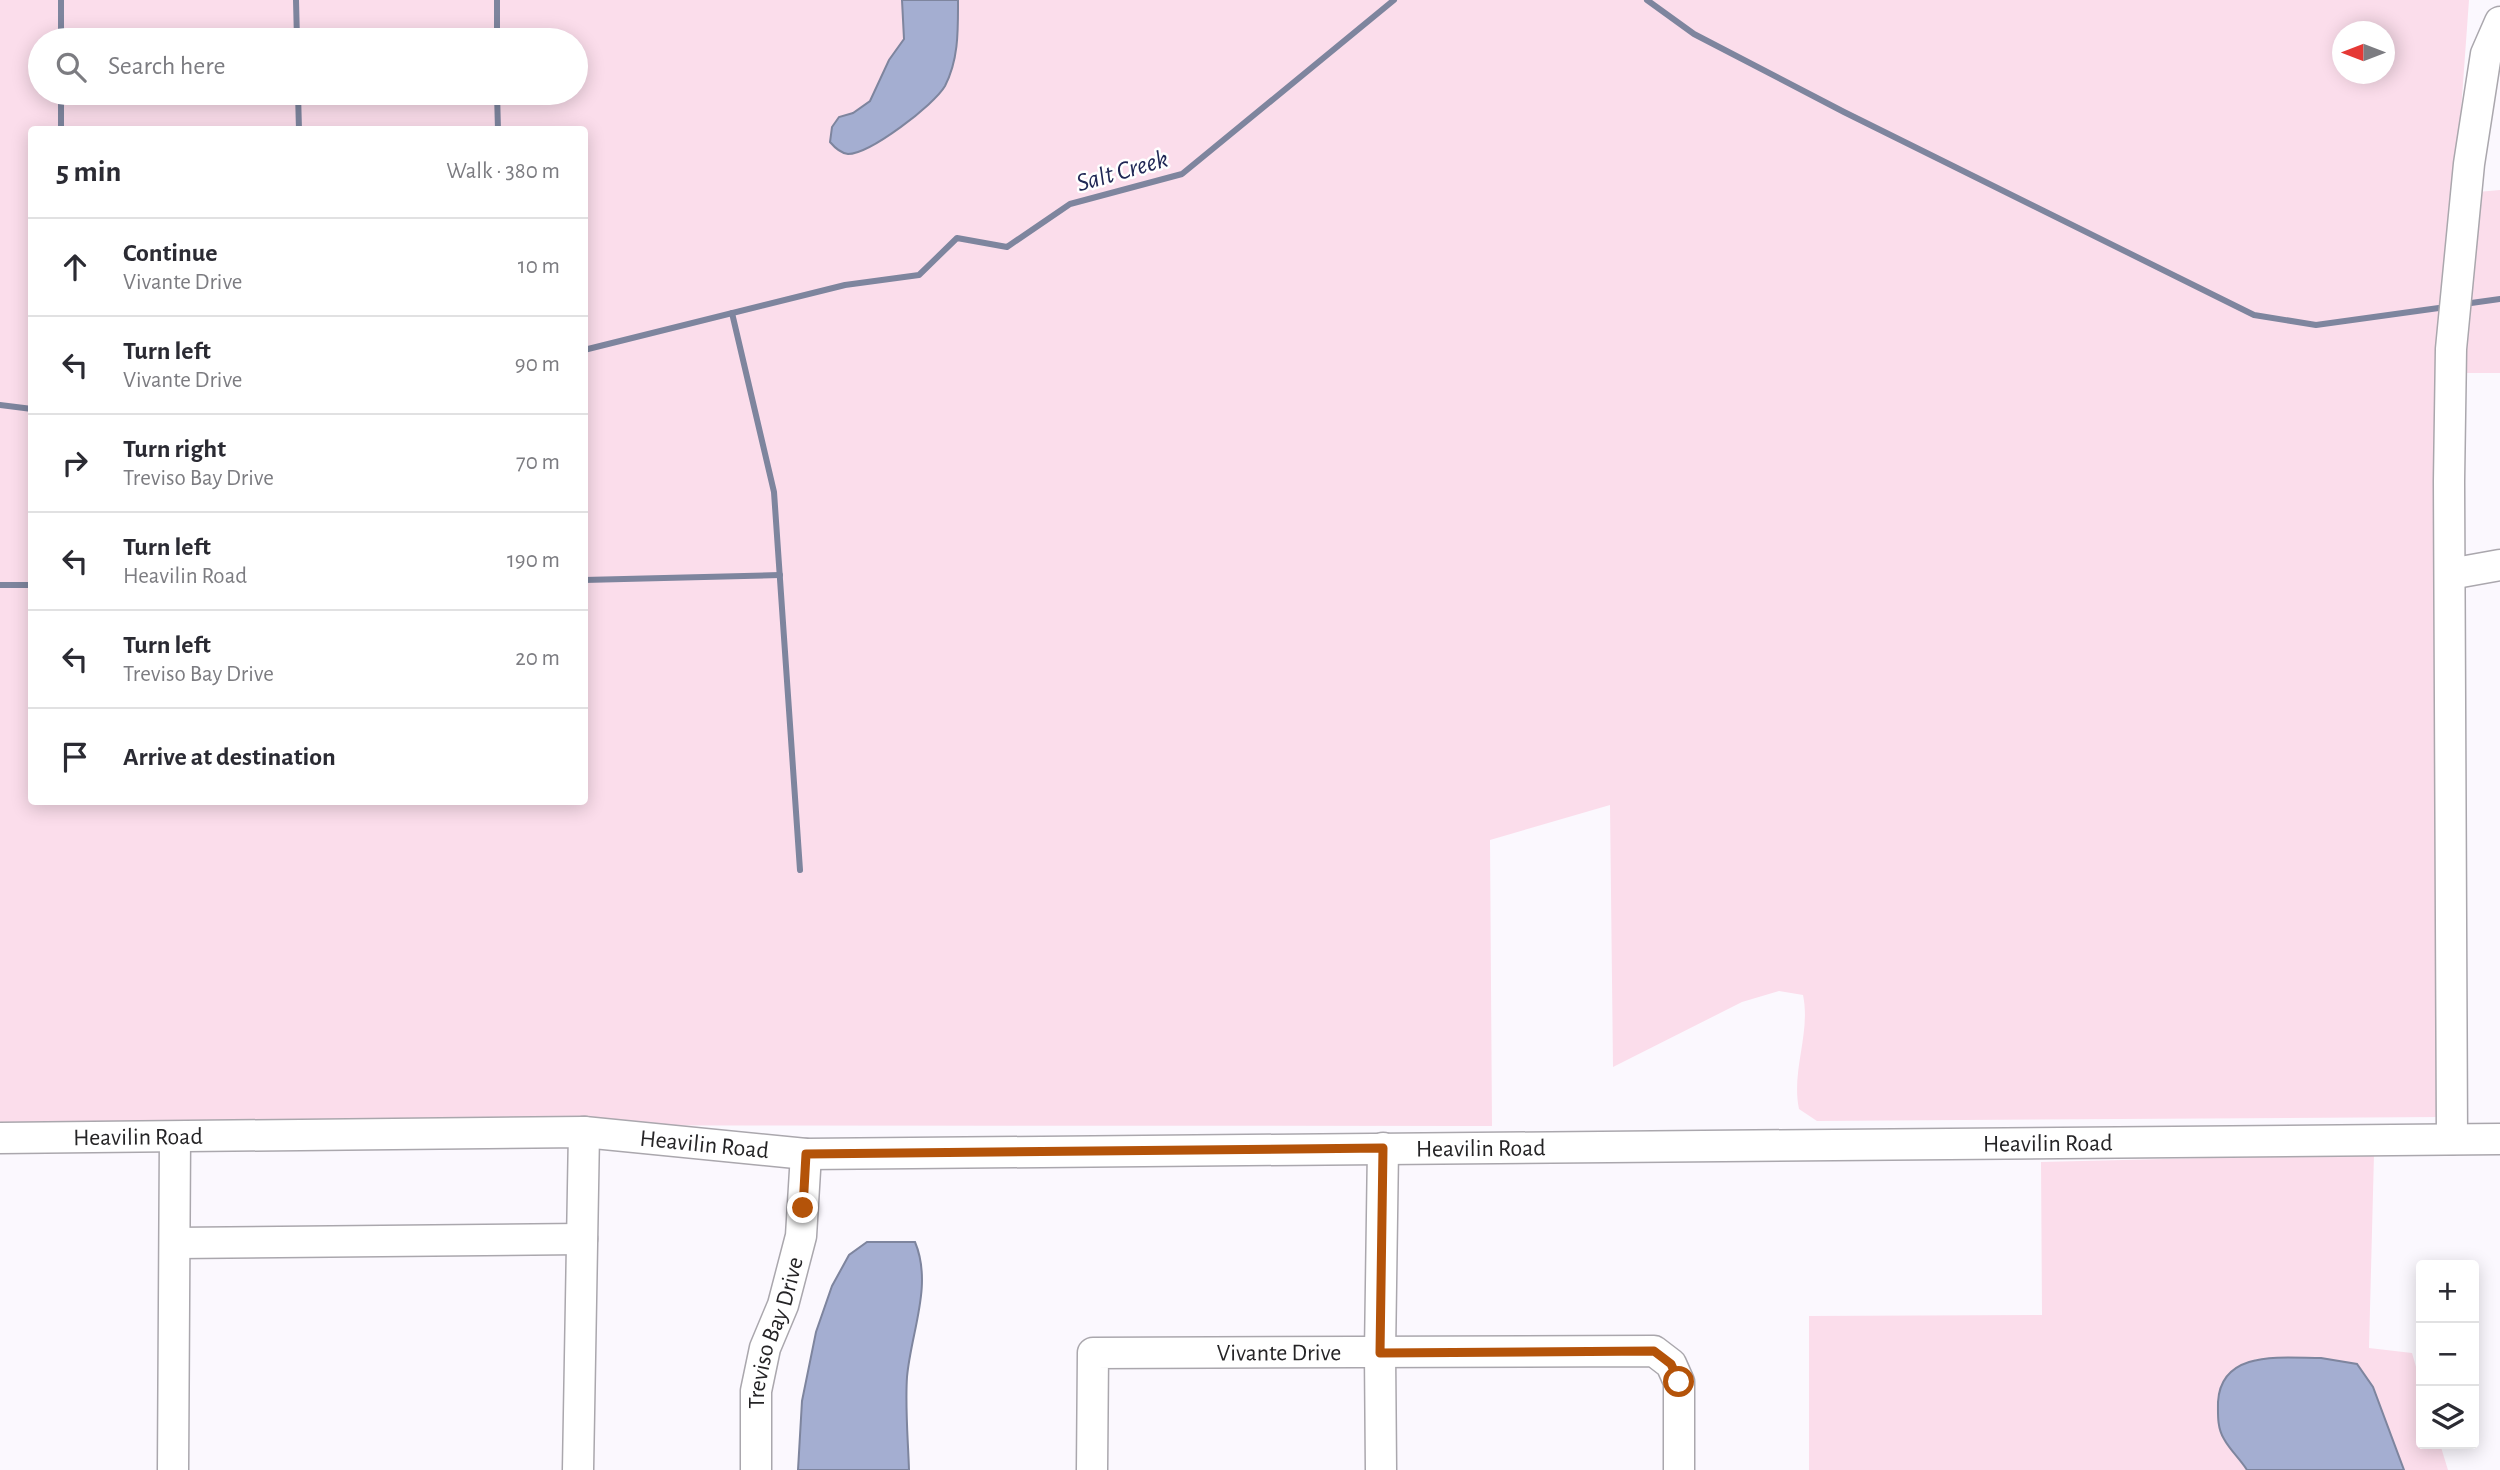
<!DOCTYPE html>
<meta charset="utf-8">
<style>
body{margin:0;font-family:"Alegreya Sans",sans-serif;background:#f2f2f3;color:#2b2b33}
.controls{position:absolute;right:21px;bottom:21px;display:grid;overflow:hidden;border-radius:7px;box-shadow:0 4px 18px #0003}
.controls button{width:63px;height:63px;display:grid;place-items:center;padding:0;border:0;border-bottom:2px solid #e1e1e2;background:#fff;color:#2b2b33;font:35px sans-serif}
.compass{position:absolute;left:2332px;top:21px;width:63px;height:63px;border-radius:50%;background:#fff;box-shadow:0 4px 18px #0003;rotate:270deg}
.stop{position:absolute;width:21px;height:21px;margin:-16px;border:5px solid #b45309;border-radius:50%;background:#fff}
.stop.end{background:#b45309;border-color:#fff;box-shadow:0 2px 7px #0008}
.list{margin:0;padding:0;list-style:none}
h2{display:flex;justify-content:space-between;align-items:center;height:91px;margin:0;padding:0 28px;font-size:30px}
h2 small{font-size:23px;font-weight:400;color:#7c7c81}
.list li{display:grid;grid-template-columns:46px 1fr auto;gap:21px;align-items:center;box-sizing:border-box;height:98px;padding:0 28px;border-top:2px solid #e1e1e2}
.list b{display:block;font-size:26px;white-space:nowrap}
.list p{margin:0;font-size:23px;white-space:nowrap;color:#7c7c81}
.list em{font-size:23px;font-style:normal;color:#7c7c81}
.icon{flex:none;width:38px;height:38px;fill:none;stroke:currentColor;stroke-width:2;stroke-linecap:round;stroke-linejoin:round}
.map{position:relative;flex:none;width:2500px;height:1470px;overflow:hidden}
.search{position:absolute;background:#fff;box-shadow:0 4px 18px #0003;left:28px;top:28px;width:560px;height:77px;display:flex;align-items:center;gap:18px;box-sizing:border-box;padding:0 24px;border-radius:38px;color:#7c7c81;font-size:26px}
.panel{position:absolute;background:#fff;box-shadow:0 4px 18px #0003;left:28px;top:126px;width:560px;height:679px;border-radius:7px}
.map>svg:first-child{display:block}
</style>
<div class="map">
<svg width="2500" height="1470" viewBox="0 0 2500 1470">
<rect width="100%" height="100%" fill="#fbf8fe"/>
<g fill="#fbddeb" fill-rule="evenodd">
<path d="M 0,0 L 2469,0 L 2455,194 L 2500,190 L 2500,373 L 2442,373 L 2441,1117 L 1817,1121 L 1799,1109 C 1791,1071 1811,1033 1803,995 L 1779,991 L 1742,1002 L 1613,1067 L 1610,805 L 1490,840 L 1492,1126 L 0,1125 ZM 2342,32 L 2384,32 L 2384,74 L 2342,74 ZM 40,40 L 576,40 L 576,93 L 40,93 ZM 32,130 L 584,130 L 584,802 L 32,802 Z"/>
<path d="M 2374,1154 L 2369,1348 L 2412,1353 L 2421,1384 L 2421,1444 L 2440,1444 L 2448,1470 L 2404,1470 L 2390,1434 L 2357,1364 L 2321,1358 L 2255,1359 L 2242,1462 L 2247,1470 L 1809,1470 L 1809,1316 L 2042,1315 L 2041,1162 Z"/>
</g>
<g fill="#a4aed1" stroke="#7e859e" stroke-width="2">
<path d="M 902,0 L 958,0 C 958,29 959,59 945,86 C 934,105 870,154 848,154 C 840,153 835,148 830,142 L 832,127 L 839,117 L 853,113 L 870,101 L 889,60 L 904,39 Z"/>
<path d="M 867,1242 L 915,1242 C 933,1285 911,1332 907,1377 C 905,1407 908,1439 909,1470 L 798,1470 L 802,1401 L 816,1332 L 832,1286 L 849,1255 Z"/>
<path d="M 2321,1358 L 2357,1364 L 2373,1387 L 2404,1470 L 2247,1470 C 2240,1459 2230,1450 2224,1439 C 2217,1428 2218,1414 2218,1402 C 2221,1349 2283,1358 2321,1358 Z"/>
</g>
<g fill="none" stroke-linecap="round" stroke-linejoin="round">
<g stroke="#7e859e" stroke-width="6">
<path d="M 296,0 L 297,40"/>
<path d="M 497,0 L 497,40"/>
<path d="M 1647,0 L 1694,34 L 1844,112 L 2254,315 L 2316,325 L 2446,307"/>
<path d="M 61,40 L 61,0"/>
<path d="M 298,93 L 299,130"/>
<path d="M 497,93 L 498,130"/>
<path d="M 61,130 L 61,93"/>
<path d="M 2464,304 L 2500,299"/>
<path d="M 732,313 L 774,492 L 800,870"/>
<path d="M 584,350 L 845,285 L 919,275 L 957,238 L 1007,247 L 1070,204 L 1182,174 L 1394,0"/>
<path d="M 0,405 L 32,409"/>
<path d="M 584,580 L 780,575"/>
<path d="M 0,585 L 32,585"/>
</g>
<defs>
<g id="minor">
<path d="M 2450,574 L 2500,565"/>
<path id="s1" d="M 0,1138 L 584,1132 L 806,1154 L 2500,1139"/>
<path d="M 2452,1139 L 2449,481 L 2451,349 L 2469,164 L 2486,54 L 2500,22"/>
<path d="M 175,1243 L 582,1239"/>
<path d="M 173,1470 L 175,1137"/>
<path d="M 578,1470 L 584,1132"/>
<path id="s2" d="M 756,1470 L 756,1391 L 765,1348 L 783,1305 L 801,1236 L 806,1154"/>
<path id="s3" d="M 1092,1470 L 1093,1353 L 1654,1351 L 1671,1364 L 1679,1382 L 1679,1470"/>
<path d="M 1381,1470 L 1380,1353 L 1383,1148"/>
</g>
</defs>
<use href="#minor" stroke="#aaa7ad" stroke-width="33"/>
<use href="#minor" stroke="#fff" stroke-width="30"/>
</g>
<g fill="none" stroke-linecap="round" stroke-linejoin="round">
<path stroke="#b45309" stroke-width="9" d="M 803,1208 L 806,1154 L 1383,1148 L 1380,1353 L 1654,1351 L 1671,1364 L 1679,1382"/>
</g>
<g text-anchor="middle" stroke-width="5" stroke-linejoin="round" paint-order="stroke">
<g font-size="24" fill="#252426" stroke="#fff">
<text dy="8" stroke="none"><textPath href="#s1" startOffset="138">Heavilin Road</textPath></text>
<text dy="8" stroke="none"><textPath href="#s1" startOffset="2049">Heavilin Road</textPath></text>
<text dy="8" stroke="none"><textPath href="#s1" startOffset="705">Heavilin Road</textPath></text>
<text dy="8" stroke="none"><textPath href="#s1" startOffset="1482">Heavilin Road</textPath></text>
<text dy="8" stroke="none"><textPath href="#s2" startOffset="140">Treviso Bay Drive</textPath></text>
<text dy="8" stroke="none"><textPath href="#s3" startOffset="303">Vivante Drive</textPath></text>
</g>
<g font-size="26" font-style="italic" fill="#202755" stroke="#fff">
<text transform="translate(1122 170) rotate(-16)" y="9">Salt Creek</text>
</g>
</g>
</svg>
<div class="controls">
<button>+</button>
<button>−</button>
<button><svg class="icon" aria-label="layers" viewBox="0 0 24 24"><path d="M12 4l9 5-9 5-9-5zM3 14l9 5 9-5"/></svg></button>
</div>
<svg class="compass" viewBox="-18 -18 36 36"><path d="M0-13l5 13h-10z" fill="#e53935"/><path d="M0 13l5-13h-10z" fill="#7c7c81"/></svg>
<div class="stop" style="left:1679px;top:1382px"></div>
<div class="stop end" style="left:803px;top:1208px"></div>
<div class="search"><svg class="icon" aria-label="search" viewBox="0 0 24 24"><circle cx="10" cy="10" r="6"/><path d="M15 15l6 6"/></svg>Search here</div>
<section class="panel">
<h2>5 min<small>Walk · 380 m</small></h2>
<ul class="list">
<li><svg class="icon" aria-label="ahead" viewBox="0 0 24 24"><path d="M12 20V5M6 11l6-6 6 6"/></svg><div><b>Continue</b><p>Vivante Drive</p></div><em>10 m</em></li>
<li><svg class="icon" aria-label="left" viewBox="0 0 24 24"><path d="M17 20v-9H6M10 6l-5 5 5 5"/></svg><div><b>Turn left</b><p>Vivante Drive</p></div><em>90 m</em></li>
<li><svg class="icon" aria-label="right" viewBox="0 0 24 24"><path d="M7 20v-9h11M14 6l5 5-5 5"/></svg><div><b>Turn right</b><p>Treviso Bay Drive</p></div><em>70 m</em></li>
<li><svg class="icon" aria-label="left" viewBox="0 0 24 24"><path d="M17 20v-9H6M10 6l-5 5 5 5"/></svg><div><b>Turn left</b><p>Heavilin Road</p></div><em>190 m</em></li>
<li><svg class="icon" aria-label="left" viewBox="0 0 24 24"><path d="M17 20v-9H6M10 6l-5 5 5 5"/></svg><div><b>Turn left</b><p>Treviso Bay Drive</p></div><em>20 m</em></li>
<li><svg class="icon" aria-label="arrive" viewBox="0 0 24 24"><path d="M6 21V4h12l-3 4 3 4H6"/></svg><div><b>Arrive at destination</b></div></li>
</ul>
</section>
</div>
